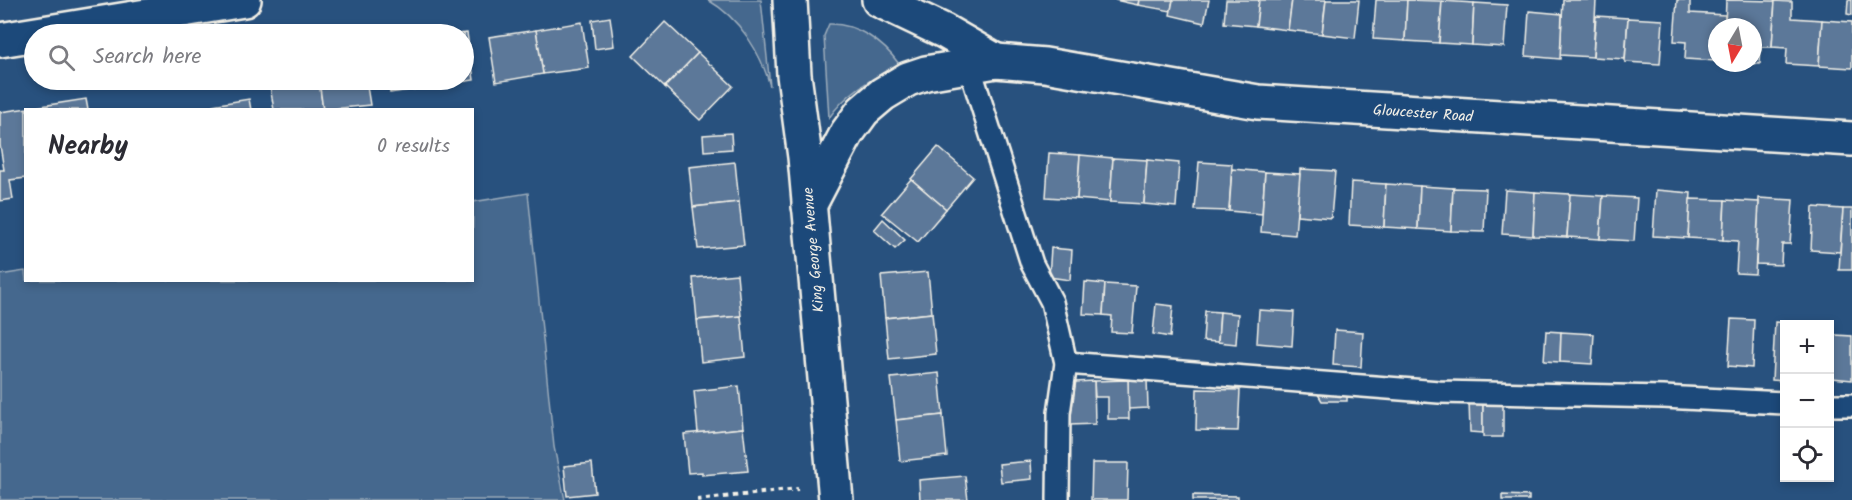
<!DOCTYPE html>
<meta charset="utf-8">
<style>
body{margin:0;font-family:Kalam,sans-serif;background:#f2f2f3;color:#2b2b33}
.controls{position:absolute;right:18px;bottom:18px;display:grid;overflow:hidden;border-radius:0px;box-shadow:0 3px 9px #0003}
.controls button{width:54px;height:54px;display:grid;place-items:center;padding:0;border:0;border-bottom:2px solid #e1e1e2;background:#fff;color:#2b2b33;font:30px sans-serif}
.compass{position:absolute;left:1708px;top:18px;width:54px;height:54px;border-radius:50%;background:#fff;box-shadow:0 3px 9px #0003;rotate:190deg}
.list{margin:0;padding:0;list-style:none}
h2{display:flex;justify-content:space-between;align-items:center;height:78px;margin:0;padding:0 24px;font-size:26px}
h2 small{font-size:20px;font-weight:400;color:#7c7c81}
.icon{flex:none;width:33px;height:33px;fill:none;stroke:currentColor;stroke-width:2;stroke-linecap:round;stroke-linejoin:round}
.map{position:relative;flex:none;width:1852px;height:500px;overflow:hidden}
.search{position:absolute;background:#fff;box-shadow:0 3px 9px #0003;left:24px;top:24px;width:450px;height:66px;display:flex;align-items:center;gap:15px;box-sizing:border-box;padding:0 21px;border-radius:33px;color:#7c7c81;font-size:22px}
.panel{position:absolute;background:#fff;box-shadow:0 3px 9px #0003;left:24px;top:108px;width:450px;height:174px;border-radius:0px}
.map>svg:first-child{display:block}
</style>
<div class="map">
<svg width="1852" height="500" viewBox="0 0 1852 500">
<rect width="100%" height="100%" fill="#28517e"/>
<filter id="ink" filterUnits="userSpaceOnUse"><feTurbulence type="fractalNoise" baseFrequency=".0167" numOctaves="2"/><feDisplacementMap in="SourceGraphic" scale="12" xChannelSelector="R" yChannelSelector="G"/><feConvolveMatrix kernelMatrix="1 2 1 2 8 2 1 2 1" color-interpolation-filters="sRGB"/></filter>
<g filter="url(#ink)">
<g fill="#45688e" stroke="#9cacbb" stroke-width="1.5">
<path d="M 708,0 L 761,0 L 770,86 C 761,53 740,18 708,0 Z"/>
<path d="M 829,24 C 857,23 884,43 899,64 C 872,79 846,92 829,118 L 824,36 Z"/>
<path d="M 528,193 L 554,447 L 565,500 L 0,500 L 0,275 L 25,271 L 26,280 L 472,280 L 473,202 Z"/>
</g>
<g fill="#5b7899" stroke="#f4f1e8" stroke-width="1.5">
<path d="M 1115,0 L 1139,0 L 1138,5 Z"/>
<path d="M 1139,0 L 1173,0 L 1171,11 L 1138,5 Z"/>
<path d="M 1173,0 L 1209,0 L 1204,23 L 1170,15 Z"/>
<path d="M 1226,0 L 1259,0 L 1256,26 L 1224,23 Z"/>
<path d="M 1259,0 L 1292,0 L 1288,30 L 1256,26 Z"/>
<path d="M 1292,0 L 1326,0 L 1322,34 L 1288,30 Z"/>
<path d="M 1326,0 L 1359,0 L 1355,38 L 1322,34 Z"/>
<path d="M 1376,0 L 1407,0 L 1405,41 L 1373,39 Z"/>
<path d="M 1407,0 L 1442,1 L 1439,43 L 1405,41 Z"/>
<path d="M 1563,0 L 1596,0 L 1593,57 L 1560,55 Z"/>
<path d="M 1677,0 L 1690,0 L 1690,13 L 1725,15 L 1725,27 L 1717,27 L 1717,61 L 1685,59 L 1686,42 L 1674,41 Z"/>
<path d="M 1726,0 L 1775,1 L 1772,47 L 1761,47 L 1760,64 L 1739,63 L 1753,63 L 1753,27 L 1725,27 Z"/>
<path d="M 1848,0 L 1852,0 L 1852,15 L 1847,14 Z"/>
<path d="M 1442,1 L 1474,3 L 1472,45 L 1439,43 Z"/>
<path d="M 1775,1 L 1792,2 L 1792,18 L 1822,20 L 1819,66 L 1786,64 L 1787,48 L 1772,47 Z"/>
<path d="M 1474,3 L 1507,5 L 1504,47 L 1472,45 Z"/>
<path d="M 1529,11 L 1562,14 L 1560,59 L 1526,56 Z"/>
<path d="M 1596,16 L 1628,18 L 1625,59 L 1593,57 Z"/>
<path d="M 610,17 L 614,46 L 595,49 L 592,20 Z"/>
<path d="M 1628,18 L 1663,20 L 1660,64 L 1625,62 Z"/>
<path d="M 1822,20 L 1852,22 L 1852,68 L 1819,66 Z"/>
<path d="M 582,22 L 589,68 L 543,74 L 536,30 Z"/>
<path d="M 665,22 L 698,53 L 665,87 L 633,56 Z"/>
<path d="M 536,30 L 543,74 L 496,82 L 489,37 Z"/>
<path d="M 467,33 L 474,80 L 430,87 L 429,80 L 464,80 L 464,34 L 456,34 Z"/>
<path d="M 698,53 L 733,86 L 700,120 L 665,87 Z"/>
<path d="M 269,80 L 319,80 L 323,110 L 274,110 Z"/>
<path d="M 319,80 L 366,80 L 370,105 L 323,110 Z"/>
<path d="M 388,80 L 429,80 L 430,87 L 390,93 Z"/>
<path d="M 86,99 L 88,110 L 42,110 L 42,106 Z"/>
<path d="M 249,99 L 251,110 L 213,110 L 213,105 Z"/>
<path d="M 42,106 L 42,110 L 26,110 L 26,178 L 10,180 L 13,199 L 0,201 L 0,170 L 4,170 L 0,145 L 0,112 Z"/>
<path d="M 731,133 L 732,149 L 704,151 L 703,135 Z"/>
<path d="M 938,147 L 973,177 L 946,209 L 911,179 Z"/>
<path d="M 1049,153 L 1080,155 L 1077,199 L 1046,197 Z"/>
<path d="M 1080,155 L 1113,158 L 1110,202 L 1077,199 Z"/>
<path d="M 1113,158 L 1147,160 L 1144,204 L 1110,202 Z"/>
<path d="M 1147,160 L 1179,163 L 1176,207 L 1144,204 Z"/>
<path d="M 735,162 L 739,202 L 693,207 L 689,167 Z"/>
<path d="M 1199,162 L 1232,164 L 1229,211 L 1195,210 Z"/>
<path d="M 1232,169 L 1265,172 L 1262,214 L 1229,211 Z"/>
<path d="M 1300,169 L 1335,171 L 1331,218 L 1297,215 Z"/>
<path d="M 1265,172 L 1300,174 L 1295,235 L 1261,232 Z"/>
<path d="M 911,179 L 946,209 L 918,242 L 882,213 Z"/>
<path d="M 1351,182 L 1386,184 L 1384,227 L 1349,225 Z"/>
<path d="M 1386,184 L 1420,186 L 1418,229 L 1384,227 Z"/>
<path d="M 1420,186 L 1453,188 L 1451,231 L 1418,229 Z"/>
<path d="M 1453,188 L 1486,189 L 1484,232 L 1451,231 Z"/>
<path d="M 1505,190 L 1535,192 L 1533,236 L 1502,234 Z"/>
<path d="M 1656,190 L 1691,193 L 1688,238 L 1653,236 Z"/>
<path d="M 1535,192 L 1570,194 L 1567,237 L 1533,236 Z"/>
<path d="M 1570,194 L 1603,196 L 1600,239 L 1567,237 Z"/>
<path d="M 1603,196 L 1637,198 L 1634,241 L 1600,239 Z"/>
<path d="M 1759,198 L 1793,200 L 1790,244 L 1782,244 L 1781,265 L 1756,264 Z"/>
<path d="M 1690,199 L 1725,200 L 1723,240 L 1688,238 Z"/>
<path d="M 1725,200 L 1759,202 L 1755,274 L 1736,273 L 1738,241 L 1723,240 Z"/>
<path d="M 739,202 L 744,245 L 698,249 L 693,207 Z"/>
<path d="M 1813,207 L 1843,209 L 1840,252 L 1811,250 Z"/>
<path d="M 1843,209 L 1852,209 L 1852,270 L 1839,270 Z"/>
<path d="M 883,219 L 905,240 L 895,249 L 874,230 Z"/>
<path d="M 1051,248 L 1072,250 L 1070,280 L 1049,277 Z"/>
<path d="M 928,272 L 932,313 L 885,318 L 881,276 Z"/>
<path d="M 737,274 L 741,316 L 697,320 L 693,278 Z"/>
<path d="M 1085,282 L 1105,284 L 1103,315 L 1083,314 Z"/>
<path d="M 1105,284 L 1136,286 L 1132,333 L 1111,332 L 1112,316 L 1103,315 Z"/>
<path d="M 1156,304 L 1173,306 L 1170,337 L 1153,334 Z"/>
<path d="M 1259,310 L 1294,312 L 1292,346 L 1257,343 Z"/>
<path d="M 1205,311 L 1220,312 L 1218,342 L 1203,341 Z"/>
<path d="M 1220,312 L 1238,314 L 1236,344 L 1218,342 Z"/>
<path d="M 932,313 L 936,354 L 889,359 L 885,318 Z"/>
<path d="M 741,316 L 745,357 L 701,362 L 697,320 Z"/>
<path d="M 1731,319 L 1754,320 L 1752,368 L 1728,366 Z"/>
<path d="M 1775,322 L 1793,323 L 1784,324 L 1784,381 L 1772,380 Z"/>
<path d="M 1335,330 L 1363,332 L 1361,367 L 1333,365 Z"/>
<path d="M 1546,331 L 1561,332 L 1560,362 L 1544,361 Z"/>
<path d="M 1561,332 L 1594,334 L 1592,364 L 1560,362 Z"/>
<path d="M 1835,335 L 1852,336 L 1852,380 L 1832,378 Z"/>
<path d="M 939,373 L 943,415 L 896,420 L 891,378 Z"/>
<path d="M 1147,379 L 1148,408 L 1128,409 L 1128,380 Z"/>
<path d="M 1128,380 L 1129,419 L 1108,419 L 1108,397 L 1095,397 L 1094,381 Z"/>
<path d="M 1094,381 L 1095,424 L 1070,425 L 1075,382 Z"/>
<path d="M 739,386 L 743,428 L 698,433 L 694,391 Z"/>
<path d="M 1197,389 L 1240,390 L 1238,431 L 1196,430 Z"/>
<path d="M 1316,391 L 1347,395 L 1347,401 L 1322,401 Z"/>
<path d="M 1469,401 L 1483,403 L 1483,433 L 1470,432 Z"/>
<rect x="1483" y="403" width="20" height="34"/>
<path d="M 943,415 L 947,456 L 900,461 L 896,420 Z"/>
<path d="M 743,428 L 748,471 L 702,475 L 702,472 L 688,473 L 684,434 Z"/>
<path d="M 1031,461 L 1032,479 L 1001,482 L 999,464 Z"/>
<path d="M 592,463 L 595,493 L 567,496 L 564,466 Z"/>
<path d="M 1092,463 L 1128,463 L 1127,500 L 1091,500 Z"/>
<path d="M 965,476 L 968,500 L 920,500 L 919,480 Z"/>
<path d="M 1193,495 L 1238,496 L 1238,500 L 1193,500 Z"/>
<path d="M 1502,495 L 1529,496 L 1529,500 L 1502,500 Z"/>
</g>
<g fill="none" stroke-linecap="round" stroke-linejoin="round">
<defs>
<g id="service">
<path d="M 969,65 L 1032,264 L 1052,302 L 1066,363 L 1059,413 L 1058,500"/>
<path d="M 1066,363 L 1439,392 L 1663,397 L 1784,403"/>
<path d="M 1830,405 L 1852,405"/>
</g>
<g id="minor">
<path d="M 790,0 L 794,75 L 805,157 L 836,500"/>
<path d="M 879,0 L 944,31 L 996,61"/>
<path d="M 0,40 L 244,0"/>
<path d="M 809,206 L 847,133 L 863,111 L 883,94 L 908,79 L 926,73 L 996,61 L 1045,65 L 1258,102 L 1852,139"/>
</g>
</defs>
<use href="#service" stroke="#f4f1e8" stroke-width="26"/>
<use href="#minor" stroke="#f4f1e8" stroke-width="38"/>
<path stroke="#f4f1e8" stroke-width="4" stroke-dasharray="4.5 4.5" stroke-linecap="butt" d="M 697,500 L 798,489"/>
<use href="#service" stroke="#1f4a7a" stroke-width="21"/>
<use href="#minor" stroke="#1f4a7a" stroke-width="33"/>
</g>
</g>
<g text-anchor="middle" stroke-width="4.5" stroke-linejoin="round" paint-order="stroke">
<g font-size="15" fill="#f4f1e8" stroke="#1f4a7a">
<text transform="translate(1423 113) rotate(4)" y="5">Gloucester Road</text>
<text transform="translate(813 250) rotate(-95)" y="5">King George Avenue</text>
</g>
</g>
</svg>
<div class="controls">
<button>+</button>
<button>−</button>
<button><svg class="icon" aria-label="locate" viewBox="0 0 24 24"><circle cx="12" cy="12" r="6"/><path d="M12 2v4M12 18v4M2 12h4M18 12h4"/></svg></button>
</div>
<svg class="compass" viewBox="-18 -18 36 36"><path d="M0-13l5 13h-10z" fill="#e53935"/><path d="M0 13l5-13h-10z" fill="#7c7c81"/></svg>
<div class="search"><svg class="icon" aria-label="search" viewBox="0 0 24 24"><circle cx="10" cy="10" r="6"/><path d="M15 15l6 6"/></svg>Search here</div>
<section class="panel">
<h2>Nearby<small>0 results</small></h2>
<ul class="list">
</ul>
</section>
</div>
